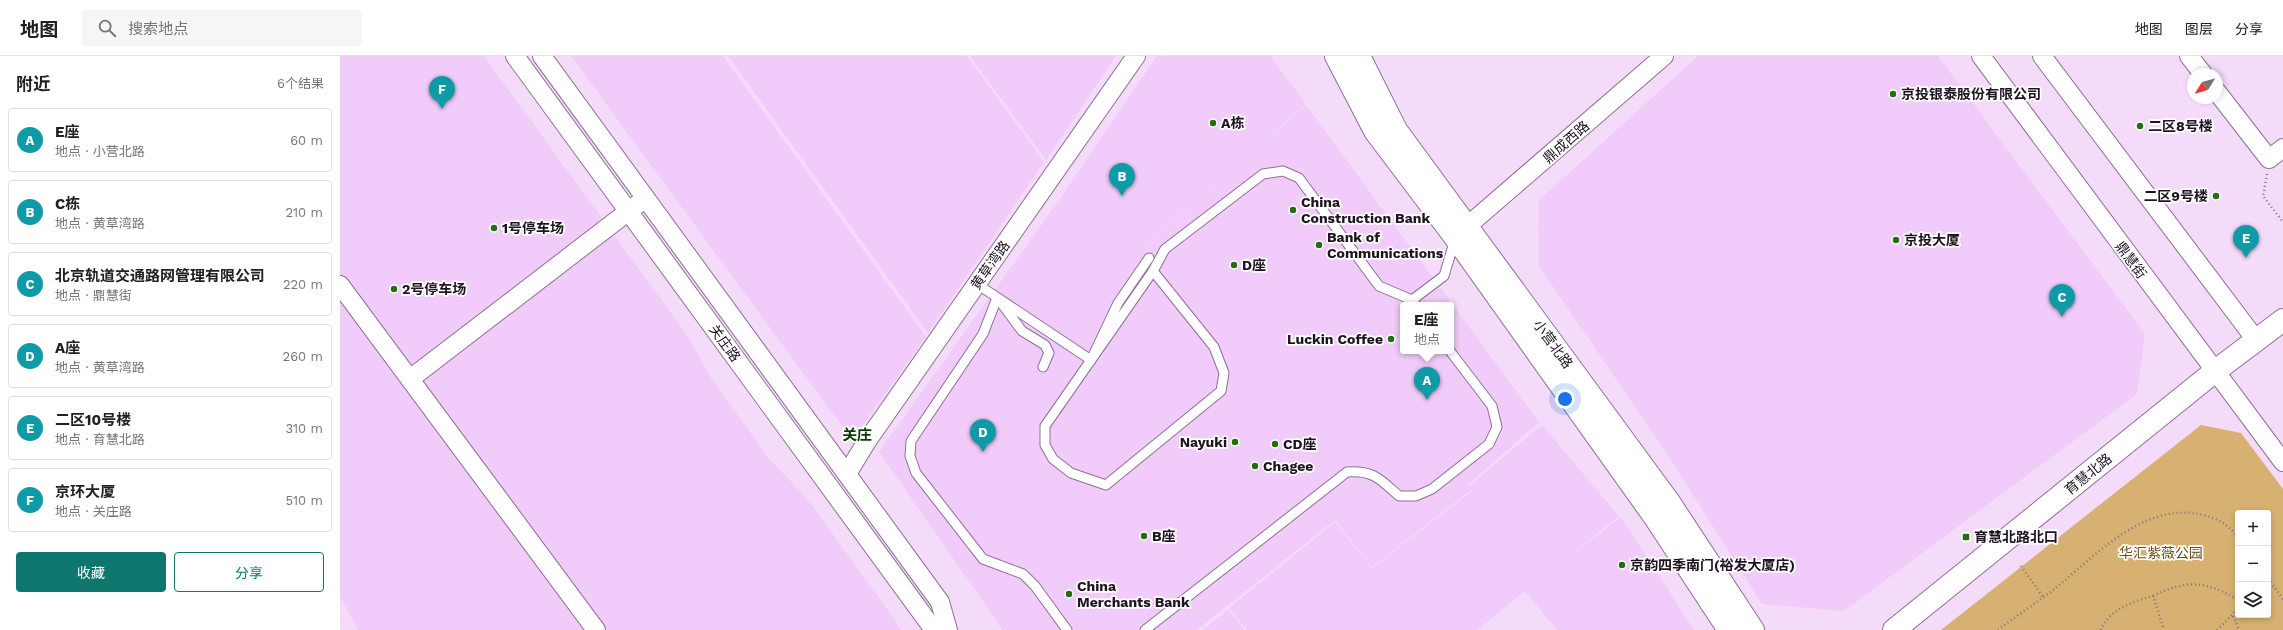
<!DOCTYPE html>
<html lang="zh">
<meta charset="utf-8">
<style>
body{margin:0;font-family:"Work Sans","Noto Sans SC",sans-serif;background:#f6f6f6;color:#202124}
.controls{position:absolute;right:12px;bottom:12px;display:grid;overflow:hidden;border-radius:4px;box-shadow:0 2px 6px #0003}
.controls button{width:36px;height:36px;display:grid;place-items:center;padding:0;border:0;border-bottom:1px solid #e0e0e0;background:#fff;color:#202124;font:20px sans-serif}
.compass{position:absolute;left:1847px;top:12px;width:36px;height:36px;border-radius:50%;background:#fff;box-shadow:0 2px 6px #0003;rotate:233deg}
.you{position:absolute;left:1225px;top:343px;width:14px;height:14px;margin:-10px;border:3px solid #fff;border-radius:50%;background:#1a73e8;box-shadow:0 0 0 6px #1a73e833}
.badge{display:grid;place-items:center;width:26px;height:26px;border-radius:50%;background:#0f766e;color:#fff;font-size:13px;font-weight:700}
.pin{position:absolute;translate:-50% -33px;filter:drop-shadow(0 1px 2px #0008)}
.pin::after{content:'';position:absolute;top:21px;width:14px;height:12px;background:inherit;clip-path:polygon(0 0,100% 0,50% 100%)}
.popup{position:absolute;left:1060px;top:246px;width:54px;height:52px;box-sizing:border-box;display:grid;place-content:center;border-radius:4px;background:#fff;filter:drop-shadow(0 1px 3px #0005);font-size:13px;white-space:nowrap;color:#757577}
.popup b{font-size:15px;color:#202124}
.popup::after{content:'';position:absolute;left:50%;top:100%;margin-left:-8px;border:8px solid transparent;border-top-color:#fff}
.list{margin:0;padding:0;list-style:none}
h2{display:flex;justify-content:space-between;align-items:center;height:52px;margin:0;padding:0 16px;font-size:17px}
h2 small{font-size:13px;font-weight:400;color:#757577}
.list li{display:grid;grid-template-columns:26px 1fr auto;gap:12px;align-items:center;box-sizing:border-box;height:64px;margin:0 8px 8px;padding:0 8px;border:1px solid #e0e0e0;border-radius:4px}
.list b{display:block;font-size:15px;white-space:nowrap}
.list p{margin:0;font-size:13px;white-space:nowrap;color:#757577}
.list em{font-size:13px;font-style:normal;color:#757577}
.actions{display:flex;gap:8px;padding:12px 16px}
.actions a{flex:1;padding:9px 0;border:1px solid #0f766e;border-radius:4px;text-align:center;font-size:14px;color:#0f766e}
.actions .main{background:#0f766e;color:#fff}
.icon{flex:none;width:22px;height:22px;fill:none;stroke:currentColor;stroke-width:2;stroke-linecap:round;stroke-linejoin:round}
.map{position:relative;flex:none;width:1943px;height:574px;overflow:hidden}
header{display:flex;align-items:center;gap:24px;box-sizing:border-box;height:56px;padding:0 20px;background:#fff;border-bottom:1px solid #e0e0e0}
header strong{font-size:19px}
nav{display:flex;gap:22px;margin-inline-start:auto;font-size:14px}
.search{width:280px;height:36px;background:#f6f6f6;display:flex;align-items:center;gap:10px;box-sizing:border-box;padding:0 14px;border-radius:4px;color:#757577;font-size:15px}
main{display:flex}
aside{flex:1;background:#fff}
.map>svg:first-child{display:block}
</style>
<header>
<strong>地图</strong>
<div class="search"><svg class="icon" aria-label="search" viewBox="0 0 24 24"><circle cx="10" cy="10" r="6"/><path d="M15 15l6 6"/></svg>搜索地点</div>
<nav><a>地图</a><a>图层</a><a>分享</a></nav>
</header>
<main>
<aside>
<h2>附近<small>6个结果</small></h2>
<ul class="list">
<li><span class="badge" style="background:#0f9aa8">A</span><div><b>E座</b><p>地点 · 小营北路</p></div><em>60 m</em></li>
<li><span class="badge" style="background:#0f9aa8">B</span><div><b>C栋</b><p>地点 · 黄草湾路</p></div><em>210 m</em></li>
<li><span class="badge" style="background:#0f9aa8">C</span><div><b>北京轨道交通路网管理有限公司</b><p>地点 · 鼎慧街</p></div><em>220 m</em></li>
<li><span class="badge" style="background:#0f9aa8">D</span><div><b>A座</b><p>地点 · 黄草湾路</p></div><em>260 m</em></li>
<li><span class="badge" style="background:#0f9aa8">E</span><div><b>二区10号楼</b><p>地点 · 育慧北路</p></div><em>310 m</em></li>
<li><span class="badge" style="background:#0f9aa8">F</span><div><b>京环大厦</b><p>地点 · 关庄路</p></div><em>510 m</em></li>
</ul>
<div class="actions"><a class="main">收藏</a><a>分享</a></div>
</aside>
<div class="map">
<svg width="1943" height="574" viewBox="0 0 1943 574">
<rect width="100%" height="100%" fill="#f5dbfa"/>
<g fill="#f1ccfa" fill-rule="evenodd">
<path d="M 0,0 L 144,0 L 349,282 L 371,322 L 430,404 L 466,441 L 562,574 L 18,574 L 0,540 Z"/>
<path d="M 231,0 L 383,0 L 586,281 L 512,384 Z"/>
<path d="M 388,0 L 627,0 L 704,106 L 588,277 Z"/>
<path d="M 630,0 L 776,0 L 706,104 Z"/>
<path d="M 817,0 L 930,0 L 966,48 L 771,221 L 966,49 L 1199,366 L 1128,429 L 1131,434 L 1032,511 L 995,464 L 857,574 L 663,574 L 539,396 L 705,164 L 746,212 L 705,164 ZM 1063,249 L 1111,249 L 1111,295 L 1063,295 Z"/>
<path d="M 1358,0 L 1598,0 L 1805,278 L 1797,338 L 1504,555 L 1422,548 L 1327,398 L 1199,210 L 1198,145 Z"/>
<path d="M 1202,369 L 1279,460 L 1222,506 L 1281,461 L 1354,574 L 1217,574 L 1185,535 L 1137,574 L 907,574 L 889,552 L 995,466 L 1032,512 L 1132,435 L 1129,430 Z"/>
<path d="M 888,554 L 905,574 L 863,574 Z"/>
</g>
<path fill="#d7b171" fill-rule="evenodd" d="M 1861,369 L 1901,377 L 1943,433 L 1943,574 L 1601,574 ZM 1898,457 L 1928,457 L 1928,559 L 1898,559 Z"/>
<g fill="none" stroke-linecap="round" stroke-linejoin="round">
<defs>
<g id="service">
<path d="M 813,215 L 825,193 L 923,118 L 943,115 L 959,122 L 1039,230 L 1072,244 L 1076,249"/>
<path d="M 637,228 L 751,304"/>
<path d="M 657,242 L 643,278 L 571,385 L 570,400 L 576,417 L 643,503 L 683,518 L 695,530 L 727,574"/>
<path d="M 1072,244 L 1104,220 L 1115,183"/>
<path d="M 662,248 L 682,275 L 705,289 L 709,297 L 703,311"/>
<path d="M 751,304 L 813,215 L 874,291 L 884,317 L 881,335 L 766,429 L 731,417 L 713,403 L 705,389 L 705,370 L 751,304 L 778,247 L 809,202"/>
<path d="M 805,574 L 1007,416 C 1033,414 1040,423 1059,440 L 1076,440 L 1092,433 L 1149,388 L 1157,371 L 1152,350 L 1110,295"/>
</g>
<g id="minor">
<path d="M 175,0 L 594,574"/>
<path d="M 202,0 L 600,546 L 608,574"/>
<path d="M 1641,0 L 1943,406"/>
<path d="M 1702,0 L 1916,284"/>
<path d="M 1849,0 L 1863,18"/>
<path d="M 1877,36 L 1929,103 L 1943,92"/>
<path d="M 1117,179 L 1324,0"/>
<path d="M 0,229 L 256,574"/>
<path d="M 70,323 L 298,148"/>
<path d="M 507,418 L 527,385 L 796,0"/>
</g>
<g id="tertiary">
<path d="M 996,0 L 1035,75 L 1115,181 L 1314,460 L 1389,574"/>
<path d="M 1019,0 L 1056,74 L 1329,446 L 1413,574"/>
<path d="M 1554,574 L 1874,316 L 1943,264"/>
</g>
</defs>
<use href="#service" stroke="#8d7093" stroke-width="11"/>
<use href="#minor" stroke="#8d7093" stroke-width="20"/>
<use href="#tertiary" stroke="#8d7093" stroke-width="24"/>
<g stroke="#847288" stroke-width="2.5" stroke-dasharray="1 3" stroke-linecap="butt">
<path d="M 1927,118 L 1923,140 L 1943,166"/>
<path d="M 1681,510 L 1703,541"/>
<path d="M 1928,523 L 1943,543"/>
<path d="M 1813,540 C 1845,524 1867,524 1897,544 L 1898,550"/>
<path d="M 1893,560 L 1899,574"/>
<path d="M 1658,574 C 1677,559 1698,546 1717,531 C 1757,498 1805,445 1863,459 C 1879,463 1888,469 1898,481"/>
<path d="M 1761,574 C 1768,554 1794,545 1813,540 L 1824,574"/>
<path d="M 1877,574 L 1898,553"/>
</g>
<use href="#service" stroke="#fff" stroke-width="9"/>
<use href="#minor" stroke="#fff" stroke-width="18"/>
<use href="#tertiary" stroke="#fff" stroke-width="22"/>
</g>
<g fill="#246e0f" stroke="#fff" stroke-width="1.5">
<circle cx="1553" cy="38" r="4"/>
<circle cx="873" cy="67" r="4"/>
<circle cx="1800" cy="70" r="4"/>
<circle cx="1876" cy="140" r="4"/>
<circle cx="953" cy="154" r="4"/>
<circle cx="154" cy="172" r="4"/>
<circle cx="1556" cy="184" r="4"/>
<circle cx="979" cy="189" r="4"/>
<circle cx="894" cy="209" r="4"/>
<circle cx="54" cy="233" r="4"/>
<circle cx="1051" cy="283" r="4"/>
<circle cx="895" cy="386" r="4"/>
<circle cx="935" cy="388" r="4"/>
<circle cx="915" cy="410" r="4"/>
<circle cx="804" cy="480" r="4"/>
<rect x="1622" y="477" width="8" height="8" rx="2"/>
<circle cx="1282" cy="509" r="4"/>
<circle cx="729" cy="538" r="4"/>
</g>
<g text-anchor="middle" stroke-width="3.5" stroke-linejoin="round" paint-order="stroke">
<g font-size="14" font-weight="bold" fill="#1e1321" stroke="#fff" text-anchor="start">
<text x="1561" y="43">京投银泰股份有限公司</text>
<text x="881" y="72">A栋</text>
<text x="1808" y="75">二区8号楼</text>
<text x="1868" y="145" text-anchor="end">二区9号楼</text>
<text x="961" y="151">China<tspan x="961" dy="16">Construction Bank</tspan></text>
<text x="162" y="177">1号停车场</text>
<text x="987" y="186">Bank of<tspan x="987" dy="16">Communications</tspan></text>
<text x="1564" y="189">京投大厦</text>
<text x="902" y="214">D座</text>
<text x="62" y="238">2号停车场</text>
<text x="1043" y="288" text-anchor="end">Luckin Coffee</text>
<text x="887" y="391" text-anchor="end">Nayuki</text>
<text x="943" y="393">CD座</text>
<text x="923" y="415">Chagee</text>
<text x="812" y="485">B座</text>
<text x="1634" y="486">育慧北路北口</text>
<text x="1290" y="514">京韵四季南门(裕发大厦店)</text>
<text x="737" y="535">China<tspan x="737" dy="16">Merchants Bank</tspan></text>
</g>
<g font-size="14" fill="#1e1321" stroke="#fff">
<text transform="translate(1226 86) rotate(-41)" y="5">鼎成西路</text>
<text transform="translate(1791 204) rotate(54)" y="5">鼎慧街</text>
<text transform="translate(650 209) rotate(-55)" y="5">黄草湾路</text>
<text transform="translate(385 287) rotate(54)" y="5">关庄路</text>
<text transform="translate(1213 288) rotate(54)" y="5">小营北路</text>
<text transform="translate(1748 418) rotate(-39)" y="5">育慧北路</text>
</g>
<g font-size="14" fill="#6d4f16" stroke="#fff">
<text x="1821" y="502">华汇紫薇公园</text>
</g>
<g font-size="15" font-weight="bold" fill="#0a3a00" stroke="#fff">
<text x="517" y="384">关庄</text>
</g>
</g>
</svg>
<div class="controls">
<button>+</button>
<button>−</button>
<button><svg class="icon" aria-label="layers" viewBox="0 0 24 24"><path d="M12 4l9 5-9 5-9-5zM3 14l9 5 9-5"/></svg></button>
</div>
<svg class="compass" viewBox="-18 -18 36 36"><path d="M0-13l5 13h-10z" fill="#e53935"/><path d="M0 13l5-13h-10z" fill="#757577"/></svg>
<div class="you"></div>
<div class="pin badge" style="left:1087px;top:344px;background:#0f9aa8">A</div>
<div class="popup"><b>E座</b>地点</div>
<div class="pin badge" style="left:782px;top:140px;background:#0f9aa8">B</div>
<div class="pin badge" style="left:1722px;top:261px;background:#0f9aa8">C</div>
<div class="pin badge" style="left:643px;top:396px;background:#0f9aa8">D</div>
<div class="pin badge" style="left:1906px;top:202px;background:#0f9aa8">E</div>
<div class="pin badge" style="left:102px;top:53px;background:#0f9aa8">F</div>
</div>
</main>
